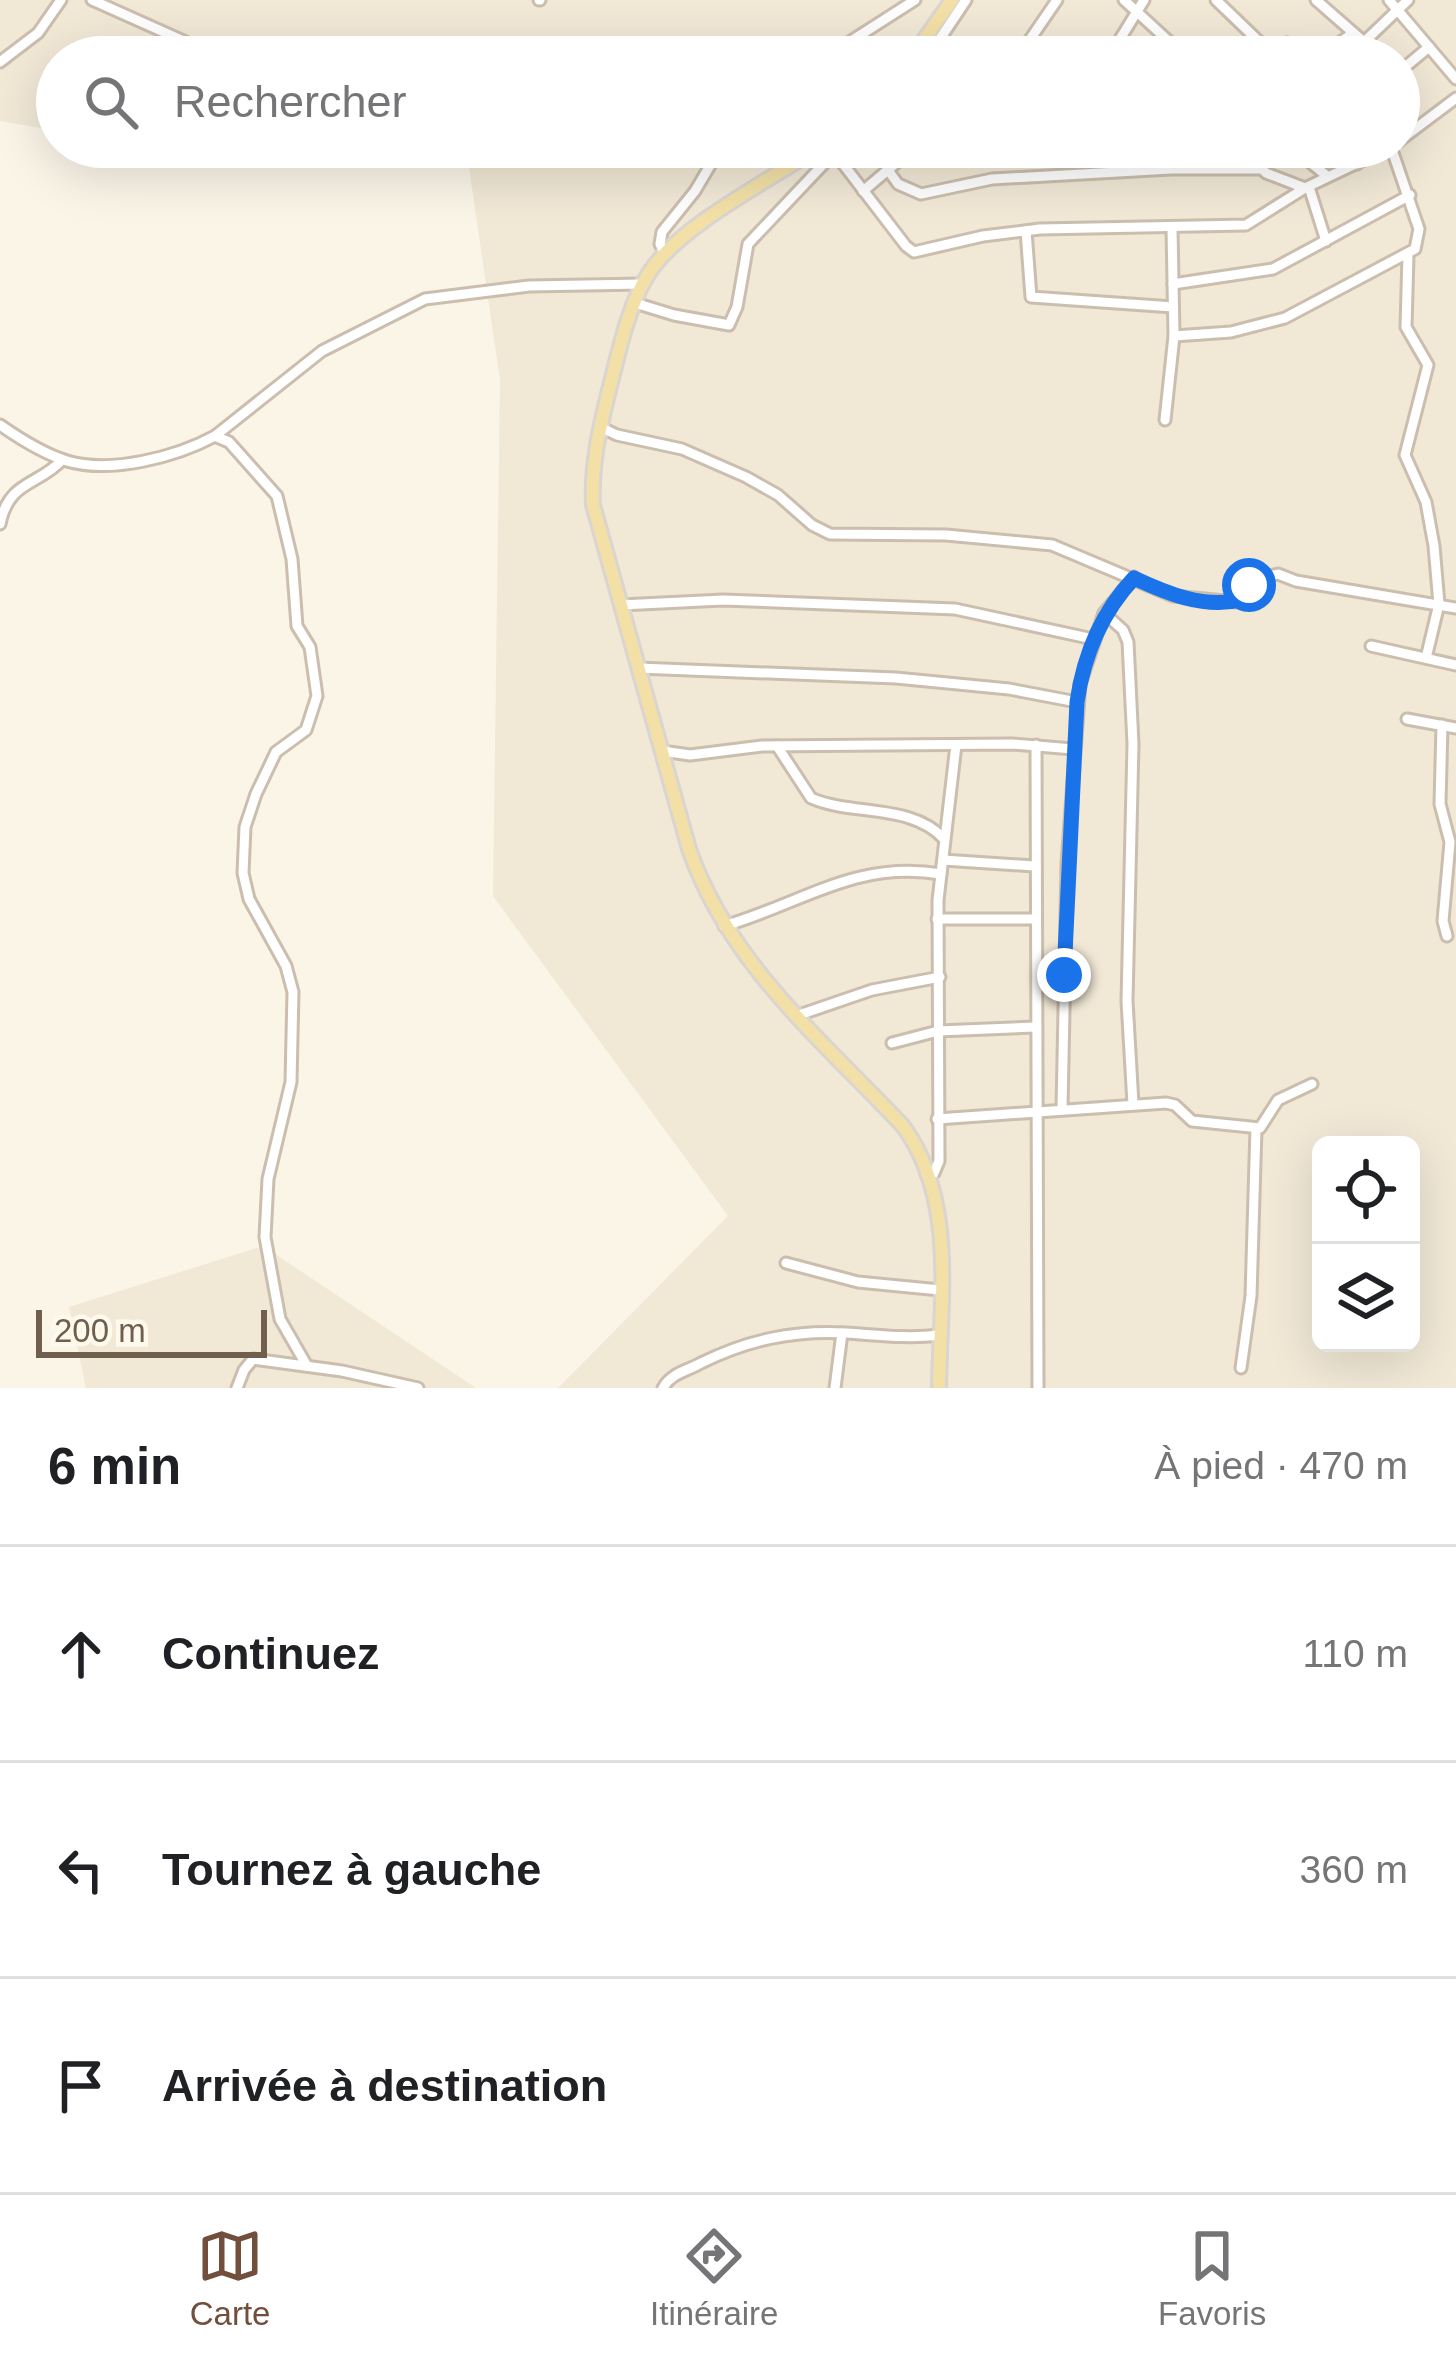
<!DOCTYPE html>
<html lang="fr">
<meta charset="utf-8">
<style>
body{margin:0;font-family:Arial,sans-serif;background:#f6f6f6;color:#202124}
.controls{position:absolute;right:36px;bottom:36px;display:grid;overflow:hidden;border-radius:18px;box-shadow:0 12px 48px #0002}
.controls button{width:108px;height:108px;display:grid;place-items:center;padding:0;border:0;border-bottom:3px solid #e0e0e0;background:#fff;color:#202124;font:60px sans-serif}
.scale{position:absolute;left:36px;bottom:30px;width:231px;box-sizing:border-box;padding-left:12px;border:6px solid #715f4e;border-top:0;font-size:33px;line-height:42px;white-space:nowrap;color:#715f4e;-webkit-text-stroke:9px #fdf9ed;paint-order:stroke}
.stop{position:absolute;width:36px;height:36px;margin:-27px;border:9px solid #1a73e8;border-radius:50%;background:#fff}
.stop.end{background:#1a73e8;border-color:#fff;box-shadow:0 3px 12px #0008}
.list{margin:0;padding:0;list-style:none}
h2{display:flex;justify-content:space-between;align-items:center;height:156px;margin:0;padding:0 48px;font-size:51px}
h2 small{font-size:39px;font-weight:400;color:#757577}
.list li{display:grid;grid-template-columns:78px 1fr auto;gap:36px;align-items:center;box-sizing:border-box;height:216px;padding:0 48px;border-top:3px solid #e0e0e0}
.list b{display:block;font-size:45px;white-space:nowrap}
.list em{font-size:39px;font-style:normal;color:#757577}
.icon{flex:none;width:66px;height:66px;fill:none;stroke:currentColor;stroke-width:2;stroke-linecap:round;stroke-linejoin:round}
.map{position:relative;flex:none;width:1456px;height:1388px;overflow:hidden}
.search{position:absolute;background:#fff;box-shadow:0 12px 48px #0002;left:36px;right:36px;top:36px;height:132px;display:flex;align-items:center;gap:30px;box-sizing:border-box;padding:0 42px;border-radius:66px;color:#757577;font-size:45px}
.sheet{height:804px;background:#fff}
nav{display:flex;justify-content:space-around;align-items:center;box-sizing:border-box;height:168px;border-top:3px solid #e0e0e0;background:#fff;font-size:33px;color:#757577}
nav a{display:grid;justify-items:center;gap:6px}
nav .on{color:#724e3c}
.map>svg:first-child{display:block}
</style>
<div class="map">
<svg width="1456" height="1388" viewBox="0 0 1456 1388">
<rect width="100%" height="100%" fill="#faf5e7"/>
<g fill="#f1e8d6" fill-rule="evenodd">
<path d="M 0,0 L 1456,0 L 1456,1388 L 558,1388 L 728,1216 L 493,896 L 500,380 L 466,147 L 1399,147 L 1399,57 L 57,57 L 57,131 L 0,121 ZM 1321,1145 L 1411,1145 L 1411,1343 L 1321,1343 Z"/>
<path d="M 263,1246 L 476,1388 L 86,1388 L 69,1307 Z"/>
</g>
<g fill="none" stroke-linecap="round" stroke-linejoin="round">
<defs>
<g id="minor">
<path d="M 92,0 L 186,42"/>
<path d="M 539,0 L 540,0"/>
<path d="M 1124,0 L 1186,57"/>
<path d="M 1216,0 L 1269,51 L 1287,43 L 1299,57"/>
<path d="M 1316,0 L 1364,42 L 1408,0"/>
<path d="M 1389,0 L 1456,79"/>
<path d="M 826,57 L 915,0"/>
<path d="M 928,57 L 966,0"/>
<path d="M 1018,57 L 1057,0"/>
<path d="M 1109,57 L 1144,0"/>
<path d="M 1320,57 L 1353,33"/>
<path d="M 0,62 L 38,33 L 61,0"/>
<path d="M 1399,72 L 1429,47"/>
<path d="M 1399,141 L 1456,98"/>
<path d="M 830,147 L 906,246 L 914,252 L 983,236 L 1040,229 L 1246,225 L 1305,188 L 1391,147 L 1419,229 L 1415,249 L 1285,318 L 1231,332 L 1174,336"/>
<path d="M 1241,147 L 1266,173 L 1305,188"/>
<path d="M 1291,147 L 1327,176"/>
<path d="M 1348,147 L 1357,164"/>
<path d="M 888,170 L 898,184 L 921,194 L 992,179 L 1171,169 L 1261,169"/>
<path d="M 1309,187 L 1326,241"/>
<path d="M 863,191 L 915,147"/>
<path d="M 1026,231 L 1031,297 L 1173,307"/>
<path d="M 665,254 L 660,244 L 662,232 L 695,191 L 721,147"/>
<path d="M 1408,255 L 1406,327 L 1428,365 L 1405,455 L 1426,502 L 1434,546 L 1439,604 L 1426,658"/>
<path d="M 1173,284 L 1273,269 L 1410,195"/>
<path d="M 635,303 L 674,315 L 729,325 L 737,307 L 748,244 L 834,153"/>
<path d="M 1165,420 L 1174,336 L 1172,228"/>
<path d="M 0,425 C 20,439 44,454 67,461 C 111,474 176,457 215,436 L 322,351 L 425,299 L 529,286 L 643,284"/>
<path d="M 600,427 L 617,435 L 682,449 L 746,477 L 778,495 L 812,525 L 830,534 L 946,535 L 1052,545 L 1173,596 L 1236,602 L 1249,585 L 1266,577 L 1278,574 L 1296,581 L 1456,608"/>
<path d="M 215,436 L 229,442 L 277,496 L 292,559 L 297,626 L 310,647 L 317,696 L 306,730 L 276,752 L 256,794 L 245,827 L 243,873 L 249,899 L 286,966 L 293,992 L 291,1082 L 268,1179 L 265,1237 L 280,1319 L 307,1366"/>
<path d="M 0,524 C 9,480 38,486 62,460"/>
<path d="M 621,605 L 723,600 L 955,609 L 1093,639"/>
<path d="M 1104,613 L 1123,630 L 1128,642 L 1133,744 L 1127,1001 L 1133,1104"/>
<path d="M 1371,646 L 1456,665"/>
<path d="M 638,668 L 896,678 L 1009,689 L 1077,702"/>
<path d="M 1407,719 L 1456,728"/>
<path d="M 1442,725 L 1440,804 L 1450,842 L 1443,921 L 1447,936"/>
<path d="M 1036,745 L 1038,1388"/>
<path d="M 777,746 L 811,798 C 851,816 912,803 944,839"/>
<path d="M 662,751 L 690,755 L 762,746 L 1012,744 L 1073,749"/>
<path d="M 943,860 L 1034,866"/>
<path d="M 937,919 L 1035,919"/>
<path d="M 724,926 C 803,903 855,860 941,874"/>
<path d="M 796,1016 L 872,990 L 940,977"/>
<path d="M 892,1043 L 938,1031 L 1035,1027"/>
<path d="M 1062,1108 L 1067,863 L 1080,684 L 1104,613 L 1134,577"/>
<path d="M 937,1119 L 1166,1103 L 1175,1105 L 1192,1121 L 1260,1128 L 1278,1100 L 1312,1084"/>
<path d="M 926,1174 L 934,1173 L 939,1161 L 938,900 L 956,745"/>
<path d="M 786,1263 L 858,1282 L 940,1290"/>
<path d="M 1241,1368 L 1251,1296 L 1256,1128"/>
<path d="M 237,1388 L 244,1370 L 253,1359 L 342,1371 L 418,1388"/>
<path d="M 663,1388 C 671,1373 687,1371 701,1363 C 748,1340 793,1330 846,1333 C 878,1335 907,1339 940,1335"/>
<path d="M 835,1388 L 842,1333"/>
</g>
<g id="major">
<path d="M 912,57 L 952,0"/>
<path d="M 820,147 C 773,178 679,226 649,273 C 628,306 620,348 610,386 C 600,427 591,463 593,505 L 689,849 C 729,964 822,1040 903,1126 C 957,1200 940,1299 939,1388"/>
</g>
</defs>
<use href="#minor" stroke="#cbbeae" stroke-width="15"/>
<use href="#major" stroke="#dad5d1" stroke-width="18"/>
<use href="#minor" stroke="#fff" stroke-width="9"/>
<use href="#major" stroke="#f2e0a6" stroke-width="12"/>
</g>
<g fill="none" stroke-linecap="round" stroke-linejoin="round">
<path stroke="#1a73e8" stroke-width="15" d="M 1064,975 L 1077,702 C 1084,654 1101,613 1134,578 C 1166,593 1204,609 1240,600 L 1249,585"/>
</g>
</svg>
<div class="controls">
<button><svg class="icon" aria-label="locate" viewBox="0 0 24 24"><circle cx="12" cy="12" r="6"/><path d="M12 2v4M12 18v4M2 12h4M18 12h4"/></svg></button>
<button><svg class="icon" aria-label="layers" viewBox="0 0 24 24"><path d="M12 4l9 5-9 5-9-5zM3 14l9 5 9-5"/></svg></button>
</div>
<div class="scale">200 m</div>
<div class="stop" style="left:1249px;top:585px"></div>
<div class="stop end" style="left:1064px;top:975px"></div>
<div class="search"><svg class="icon" aria-label="search" viewBox="0 0 24 24"><circle cx="10" cy="10" r="6"/><path d="M15 15l6 6"/></svg>Rechercher</div>
</div>
<section class="sheet">
<h2>6 min<small>À pied · 470 m</small></h2>
<ul class="list">
<li><svg class="icon" aria-label="ahead" viewBox="0 0 24 24"><path d="M12 20V5M6 11l6-6 6 6"/></svg><div><b>Continuez</b></div><em>110 m</em></li>
<li><svg class="icon" aria-label="left" viewBox="0 0 24 24"><path d="M17 20v-9H6M10 6l-5 5 5 5"/></svg><div><b>Tournez à gauche</b></div><em>360 m</em></li>
<li><svg class="icon" aria-label="arrive" viewBox="0 0 24 24"><path d="M6 21V4h12l-3 4 3 4H6"/></svg><div><b>Arrivée à destination</b></div></li>
</ul>
</section>
<nav>
<a class="on"><svg class="icon" aria-label="map" viewBox="0 0 24 24"><path d="M3 6l6-2 6 2 6-2v14l-6 2-6-2-6 2zM9 4v14M15 6v14"/></svg>Carte</a>
<a><svg class="icon" aria-label="directions" viewBox="0 0 24 24"><path d="M12 3l9 9-9 9-9-9zM9 14v-3h6M13 9l2 2-2 2"/></svg>Itinéraire</a>
<a><svg class="icon" aria-label="saved" viewBox="0 0 24 24"><path d="M7 4h10v16l-5-4-5 4z"/></svg>Favoris</a>
</nav>
